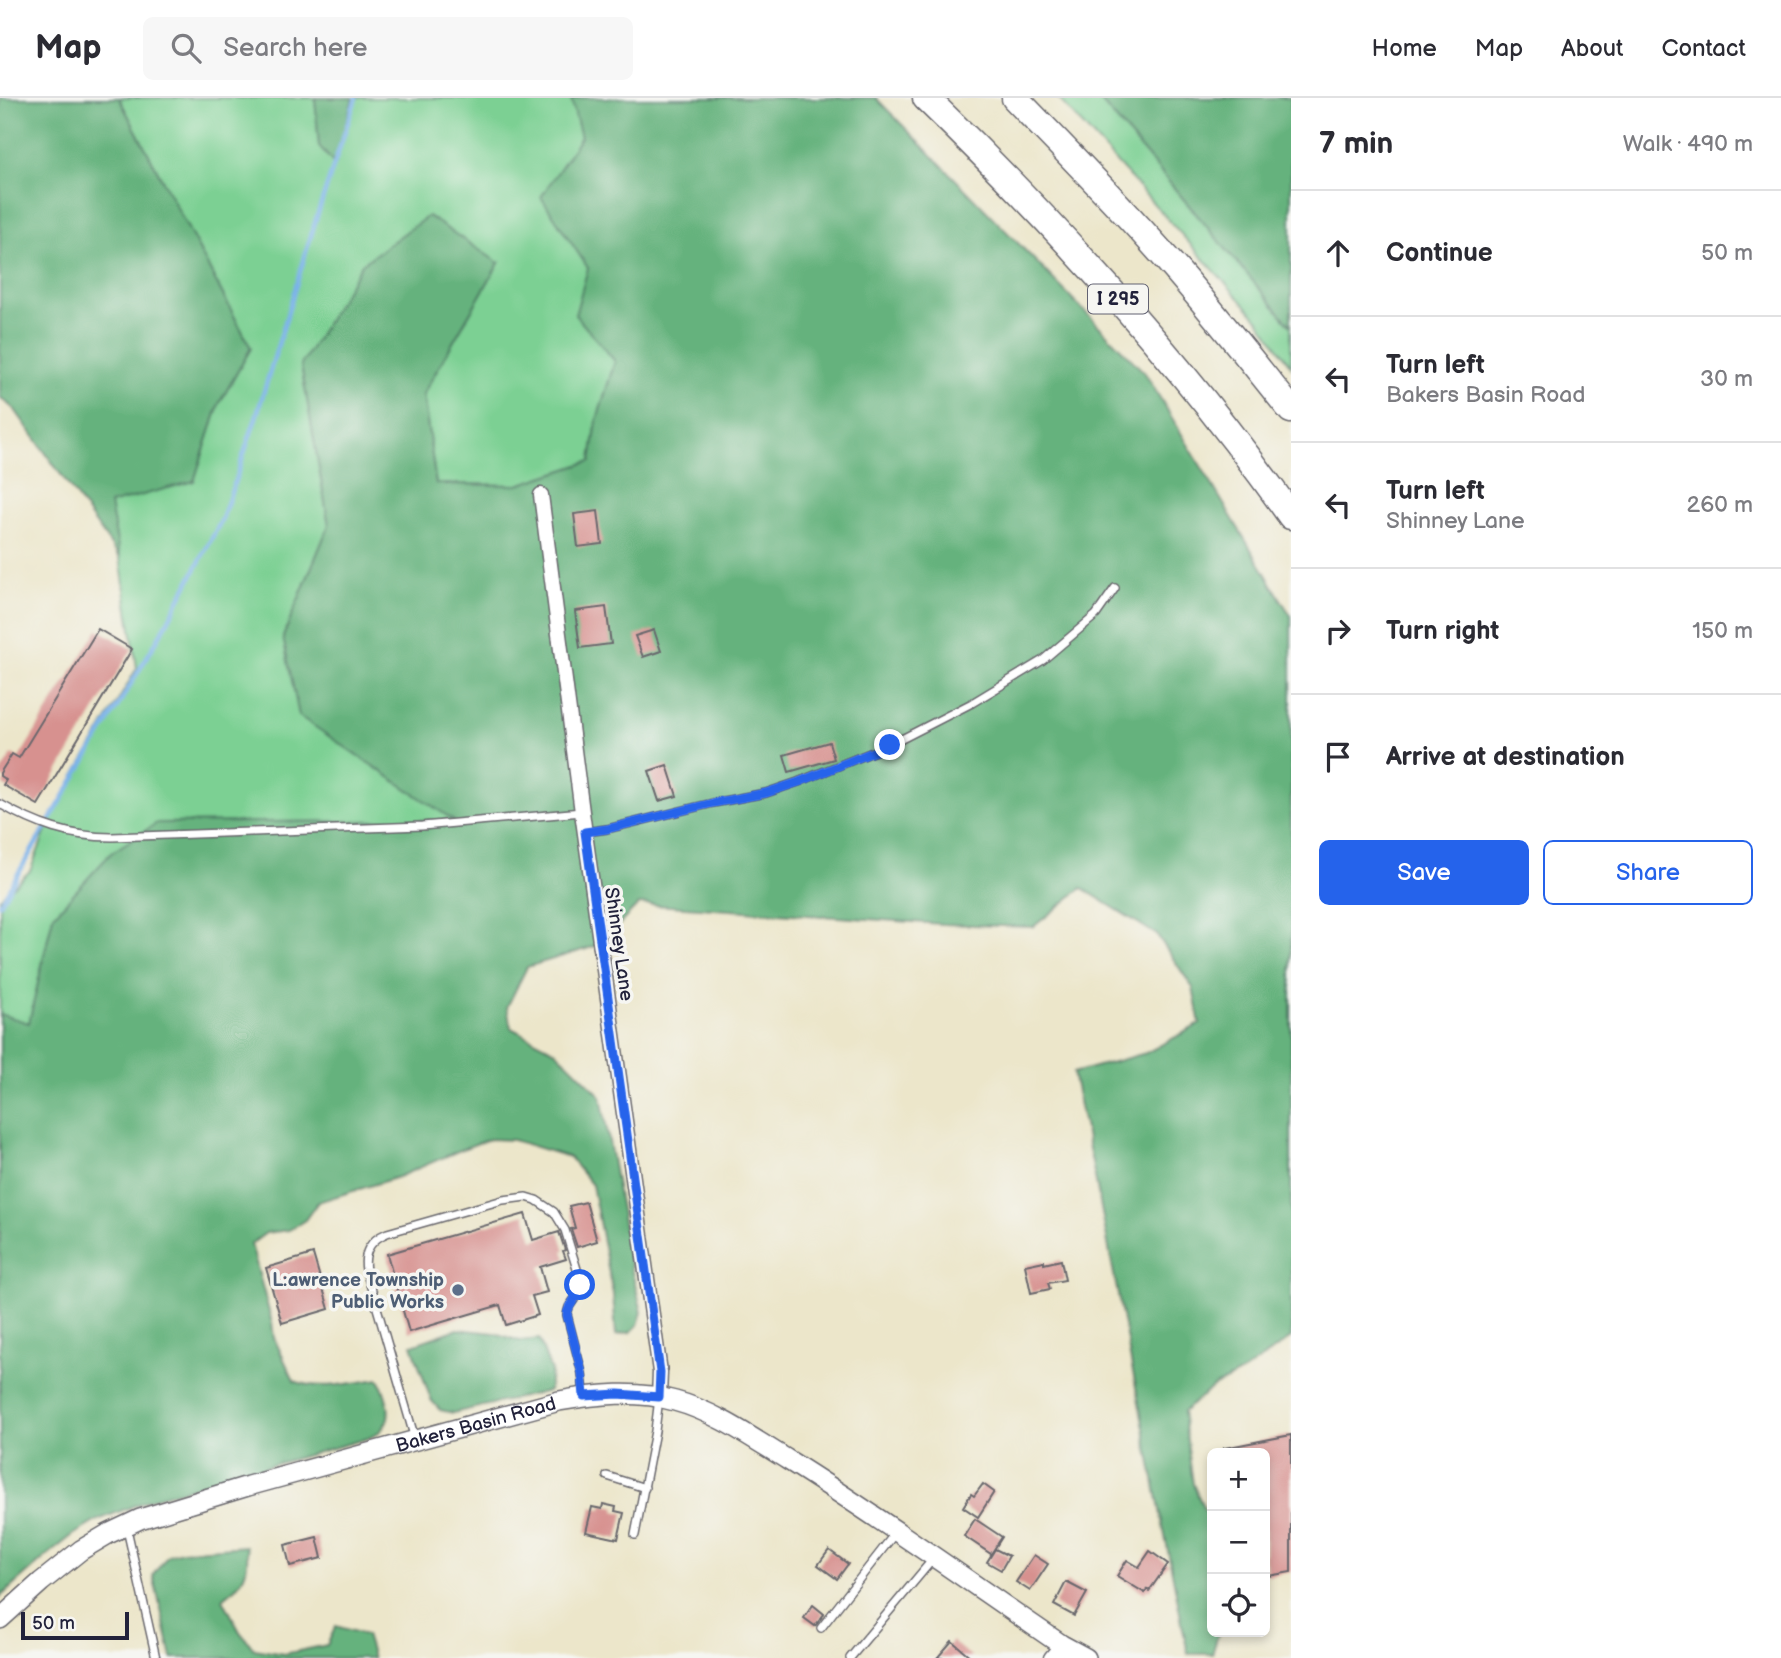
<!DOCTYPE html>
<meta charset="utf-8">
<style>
body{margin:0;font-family:"Balsamiq Sans",sans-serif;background:#f7f7f7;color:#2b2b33}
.controls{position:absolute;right:21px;bottom:21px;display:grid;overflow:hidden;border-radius:10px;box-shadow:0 4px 10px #0003}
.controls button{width:63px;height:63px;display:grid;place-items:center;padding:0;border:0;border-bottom:2px solid #e1e1e2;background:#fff;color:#2b2b33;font:35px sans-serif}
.scale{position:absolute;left:21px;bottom:18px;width:108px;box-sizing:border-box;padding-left:7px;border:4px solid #22223b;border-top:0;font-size:19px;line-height:24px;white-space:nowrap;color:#22223b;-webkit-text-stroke:5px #f6f6f2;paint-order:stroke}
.stop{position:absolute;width:21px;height:21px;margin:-16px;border:5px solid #2563eb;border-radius:50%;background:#fff}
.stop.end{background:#2563eb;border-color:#fff;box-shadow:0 2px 7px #0008}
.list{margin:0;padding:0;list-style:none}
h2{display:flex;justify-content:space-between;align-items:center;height:91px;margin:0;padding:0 28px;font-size:30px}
h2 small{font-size:23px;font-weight:400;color:#7c7c81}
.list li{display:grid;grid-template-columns:46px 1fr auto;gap:21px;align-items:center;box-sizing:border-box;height:126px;padding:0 28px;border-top:2px solid #e1e1e2}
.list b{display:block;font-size:26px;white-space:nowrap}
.list p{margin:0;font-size:23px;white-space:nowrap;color:#7c7c81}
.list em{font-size:23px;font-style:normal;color:#7c7c81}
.actions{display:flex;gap:14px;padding:21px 28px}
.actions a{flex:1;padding:16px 0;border:2px solid #2563eb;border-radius:10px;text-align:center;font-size:24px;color:#2563eb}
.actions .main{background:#2563eb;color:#fff}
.icon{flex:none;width:38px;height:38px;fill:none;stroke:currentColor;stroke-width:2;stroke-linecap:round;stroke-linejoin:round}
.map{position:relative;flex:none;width:1291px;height:1560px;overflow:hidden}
header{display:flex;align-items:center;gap:42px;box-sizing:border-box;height:98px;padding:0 35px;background:#fff;border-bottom:2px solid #e1e1e2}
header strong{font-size:33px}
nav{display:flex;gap:38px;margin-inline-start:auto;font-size:24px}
.search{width:490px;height:63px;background:#f7f7f7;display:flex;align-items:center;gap:18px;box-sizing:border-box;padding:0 24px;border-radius:10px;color:#7c7c81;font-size:26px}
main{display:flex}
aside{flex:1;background:#fff}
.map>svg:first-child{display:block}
</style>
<header>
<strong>Map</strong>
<div class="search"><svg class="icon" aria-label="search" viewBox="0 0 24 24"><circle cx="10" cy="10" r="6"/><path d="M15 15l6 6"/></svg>Search here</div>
<nav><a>Home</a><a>Map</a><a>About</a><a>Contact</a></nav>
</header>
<main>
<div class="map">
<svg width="1291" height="1560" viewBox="0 0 1291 1560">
<rect width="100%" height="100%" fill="#f6f6f2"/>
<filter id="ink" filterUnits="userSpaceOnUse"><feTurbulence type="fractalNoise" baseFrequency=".0143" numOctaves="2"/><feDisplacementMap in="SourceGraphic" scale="14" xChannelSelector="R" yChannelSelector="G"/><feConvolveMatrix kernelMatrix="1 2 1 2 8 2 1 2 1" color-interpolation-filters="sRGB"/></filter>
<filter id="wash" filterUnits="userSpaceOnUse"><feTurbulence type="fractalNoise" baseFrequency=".00686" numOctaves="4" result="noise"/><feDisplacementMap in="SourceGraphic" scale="28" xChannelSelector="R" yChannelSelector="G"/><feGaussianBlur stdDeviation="1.57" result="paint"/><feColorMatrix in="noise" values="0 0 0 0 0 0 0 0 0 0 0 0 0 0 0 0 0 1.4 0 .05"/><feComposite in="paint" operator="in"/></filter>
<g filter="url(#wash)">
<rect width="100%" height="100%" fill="#ece6ca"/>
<g fill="#7cd093" stroke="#4f7967" stroke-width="2">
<path d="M 119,0 L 315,0 L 319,48 L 334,66 L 353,0 L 571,0 L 581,39 L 542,99 L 589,170 L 576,217 L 615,263 L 597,322 L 591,363 L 518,387 L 436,386 L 423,296 L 499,165 L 301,267 L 329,427 L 283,539 L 454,723 L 53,818 L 29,926 L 0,916 L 0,800 L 30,773 L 52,718 L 137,570 L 120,460 L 109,405 L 194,383 L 219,306 L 251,250 Z"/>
<path d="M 1058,0 L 1098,0 L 1291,228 L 1291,268 L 1259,222 Z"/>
</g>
<g fill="#65b27d" stroke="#446a5c" stroke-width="2">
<path d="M 0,0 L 119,0 L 251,250 L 219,306 L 194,383 L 110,406 L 120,460 L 15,312 L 0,299 Z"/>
<path d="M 315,0 L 353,0 L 335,67 L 319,48 Z"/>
<path d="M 571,0 L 876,0 L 1145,275 L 1291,518 L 1291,1240 L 1244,1273 L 1213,1289 L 1183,1314 L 1193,1386 L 1212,1429 L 1212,1534 L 1219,1534 L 1212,1556 L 1188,1556 L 1095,1079 L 1073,975 L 1146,955 L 1200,926 L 1193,890 L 1157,837 L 1082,790 L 1033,829 L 942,826 L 639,806 L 599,847 L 527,869 L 507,909 L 511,930 L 556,953 L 601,998 L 632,1174 L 642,1214 L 638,1227 L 631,1234 L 616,1237 L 613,1196 L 592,1087 L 569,1059 L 513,1042 L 489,1041 L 465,1050 L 398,1079 L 318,1104 L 305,1122 L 289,1132 L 266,1135 L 251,1146 L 272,1225 L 274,1240 L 294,1283 C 321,1293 351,1285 379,1281 C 389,1305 398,1326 369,1340 L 154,1400 L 98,1422 L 73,1437 L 49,1456 L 0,1499 L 0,916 L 29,925 L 53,818 L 111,755 L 157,725 L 453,722 L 299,618 L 283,539 L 329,427 L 301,267 L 362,166 L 428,118 L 499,165 L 423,296 L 436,386 L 518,387 L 591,363 L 597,322 L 615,263 L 575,217 L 588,170 L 541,99 L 581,39 Z"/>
<path d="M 1098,0 L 1291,0 L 1291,228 Z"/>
<path d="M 457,1231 L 495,1235 L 520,1243 L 539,1241 L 551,1273 L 549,1293 L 453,1315 L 440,1312 L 431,1302 L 412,1247 Z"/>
<path d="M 246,1448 C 251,1473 242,1486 223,1501 L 240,1534 L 254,1551 L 284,1556 L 327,1547 L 336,1528 L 366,1537 L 373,1560 L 172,1560 L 153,1477 L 168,1457 L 181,1453 Z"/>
</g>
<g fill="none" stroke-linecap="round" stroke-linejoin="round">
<path stroke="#7ab2ea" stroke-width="4.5" d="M 0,806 L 166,527 L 222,421 L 255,323 L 316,121 L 356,0"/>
</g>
<g id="blocks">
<g fill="#d7918f">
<path d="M 598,413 L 602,446 L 578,449 L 574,416 Z"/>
<path d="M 606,509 L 611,546 L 580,550 L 575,513 Z"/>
<path d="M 98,531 L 132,551 L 38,707 L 3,687 L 6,682 L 0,678 L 0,675 L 12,656 L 19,660 Z"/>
<path d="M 654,532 L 661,553 L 643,559 L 635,538 Z"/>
<path d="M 829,644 L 834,661 L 789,674 L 784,657 Z"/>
<path d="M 667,667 L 677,698 L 659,703 L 649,673 Z"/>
<path d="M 586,1104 L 597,1143 L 577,1149 L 571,1131 L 575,1130 L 569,1108 Z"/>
<path d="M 525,1116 L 533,1142 L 559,1134 L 565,1152 L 563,1153 L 566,1161 L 540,1169 L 547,1194 L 532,1198 L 538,1217 L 506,1227 L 500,1207 L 409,1234 L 387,1156 Z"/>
<path d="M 313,1156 L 329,1211 L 282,1225 L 266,1170 Z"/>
<path d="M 1061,1162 L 1065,1182 L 1048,1185 L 1050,1191 L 1031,1195 L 1025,1167 L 1044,1163 L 1044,1166 Z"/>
<path d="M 1291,1337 L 1291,1474 L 1268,1478 L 1265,1461 L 1265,1355 L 1224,1355 L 1224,1350 Z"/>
<path d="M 983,1386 L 994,1394 L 978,1419 L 963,1409 L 971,1396 L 974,1398 Z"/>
<path d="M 603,1406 L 616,1409 L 615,1413 L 624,1415 L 618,1441 L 586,1434 L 592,1409 L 602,1411 Z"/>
<path d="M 975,1421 L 1002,1439 L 991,1456 L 964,1438 Z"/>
<path d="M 317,1439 L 322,1460 L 290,1468 L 285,1447 Z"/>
<path d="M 995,1451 L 1009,1458 L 1001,1472 L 987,1464 Z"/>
<path d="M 829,1452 L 848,1466 L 837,1481 L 818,1467 Z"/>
<path d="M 1150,1453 L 1168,1466 L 1149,1493 L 1147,1491 L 1145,1495 L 1117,1478 L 1127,1462 L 1139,1469 Z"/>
<path d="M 1034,1457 L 1048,1466 L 1030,1493 L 1016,1484 Z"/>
<path d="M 1066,1484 L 1087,1495 L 1074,1518 L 1054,1507 Z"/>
<path d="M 813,1507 L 824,1516 L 815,1528 L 804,1520 Z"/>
<path d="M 952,1543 L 972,1560 L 937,1560 Z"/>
</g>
</g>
</g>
<g filter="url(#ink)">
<use href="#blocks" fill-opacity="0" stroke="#69676d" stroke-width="2"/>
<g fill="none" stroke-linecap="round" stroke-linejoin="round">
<defs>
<g id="service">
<path d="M 0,706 C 36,727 70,739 112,739 L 422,728 L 582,714"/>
<path d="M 585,734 L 607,731 L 713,705 L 766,695 L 798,684 L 890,647 L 972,605 L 1043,562 L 1096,517 L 1115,490"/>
<path d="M 415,1341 L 366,1172 C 363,1155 370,1142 387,1135 L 503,1102 L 526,1099 L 536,1102 L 554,1114 L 565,1132 L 580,1181 L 580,1193 L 569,1209 L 567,1217 L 582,1275 L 584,1297"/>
<path d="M 607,1378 L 645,1390"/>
<path d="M 127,1431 L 156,1560"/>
<path d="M 635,1437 L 655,1333 L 659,1300"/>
<path d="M 821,1530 L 896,1434"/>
<path d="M 850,1560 L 933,1461"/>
</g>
<g id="minor">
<path d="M 541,397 L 582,714 L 660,1274 L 659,1299"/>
<path d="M 1051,1560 L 1062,1547"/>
</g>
<g id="secondary">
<path id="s1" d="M 0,1521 L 41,1484 L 81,1452 L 108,1436 L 140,1421 L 248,1388 L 559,1303 C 598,1296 637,1292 675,1303 C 716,1314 752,1340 788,1362 C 881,1420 971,1485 1062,1547 L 1086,1560"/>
</g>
<g id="motorway">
<path d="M 926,0 C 1059,129 1184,267 1291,418"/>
<path d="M 1015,0 C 1068,55 1122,109 1172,167 C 1213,214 1252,263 1291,312"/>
</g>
</defs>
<use href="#service" stroke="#69676d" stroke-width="10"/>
<use href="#minor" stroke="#69676d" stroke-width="17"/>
<use href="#secondary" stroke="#69676d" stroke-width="22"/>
<use href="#motorway" stroke="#69676d" stroke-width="29"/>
<use href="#service" stroke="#fff" stroke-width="7"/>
<use href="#minor" stroke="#fff" stroke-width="14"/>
<use href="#secondary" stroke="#fff" stroke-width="19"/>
<use href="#motorway" stroke="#fff" stroke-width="26"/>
</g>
</g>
<g fill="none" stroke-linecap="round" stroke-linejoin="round" filter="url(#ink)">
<path stroke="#2563eb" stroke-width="9" d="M 580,1187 C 580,1199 568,1205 567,1217 L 582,1275 L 584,1298 L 618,1296 L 659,1299 L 660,1274 L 585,734 L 607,731 L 713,705 L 766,695 L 799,684 L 890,647"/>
</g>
<circle fill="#5c6f8a" stroke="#f6f6f2" stroke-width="2.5" cx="458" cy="1192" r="7"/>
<g text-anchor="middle" stroke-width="7" stroke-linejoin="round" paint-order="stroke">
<rect fill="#f6f6f2" stroke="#626272" stroke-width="2" x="1088" y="186.5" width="60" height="29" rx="5"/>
<g font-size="18" font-weight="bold" fill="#22223b">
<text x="1118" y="207">I 295</text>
</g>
<g font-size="19" fill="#22223b" stroke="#f6f6f2">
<text transform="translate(620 846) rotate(82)" y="7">Shinney Lane</text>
<text dy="7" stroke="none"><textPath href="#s1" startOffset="522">Bakers Basin Road</textPath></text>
</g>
<g font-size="19" font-weight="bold" fill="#4e5e75" stroke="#f6f6f2" text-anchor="end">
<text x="444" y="1188">L:awrence Township<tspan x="444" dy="22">Public Works</tspan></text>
</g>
</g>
</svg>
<div class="controls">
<button>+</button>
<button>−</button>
<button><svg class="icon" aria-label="locate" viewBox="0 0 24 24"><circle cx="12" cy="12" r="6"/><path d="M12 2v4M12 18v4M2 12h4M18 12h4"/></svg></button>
</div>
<div class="scale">50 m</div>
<div class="stop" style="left:580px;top:1187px"></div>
<div class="stop end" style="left:890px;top:647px"></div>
</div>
<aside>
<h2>7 min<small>Walk · 490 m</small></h2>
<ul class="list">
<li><svg class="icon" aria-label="ahead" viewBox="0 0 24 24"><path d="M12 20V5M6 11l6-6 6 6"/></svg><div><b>Continue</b></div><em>50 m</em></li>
<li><svg class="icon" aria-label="left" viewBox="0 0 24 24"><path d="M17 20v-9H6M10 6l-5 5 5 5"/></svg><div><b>Turn left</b><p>Bakers Basin Road</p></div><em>30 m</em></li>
<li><svg class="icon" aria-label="left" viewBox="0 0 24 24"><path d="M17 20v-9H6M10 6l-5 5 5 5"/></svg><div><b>Turn left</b><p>Shinney Lane</p></div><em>260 m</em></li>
<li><svg class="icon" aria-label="right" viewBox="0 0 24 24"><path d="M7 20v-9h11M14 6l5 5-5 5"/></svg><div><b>Turn right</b></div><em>150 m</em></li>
<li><svg class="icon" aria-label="arrive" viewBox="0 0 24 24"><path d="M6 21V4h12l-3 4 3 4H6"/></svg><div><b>Arrive at destination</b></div></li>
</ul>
<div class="actions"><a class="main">Save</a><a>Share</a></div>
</aside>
</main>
